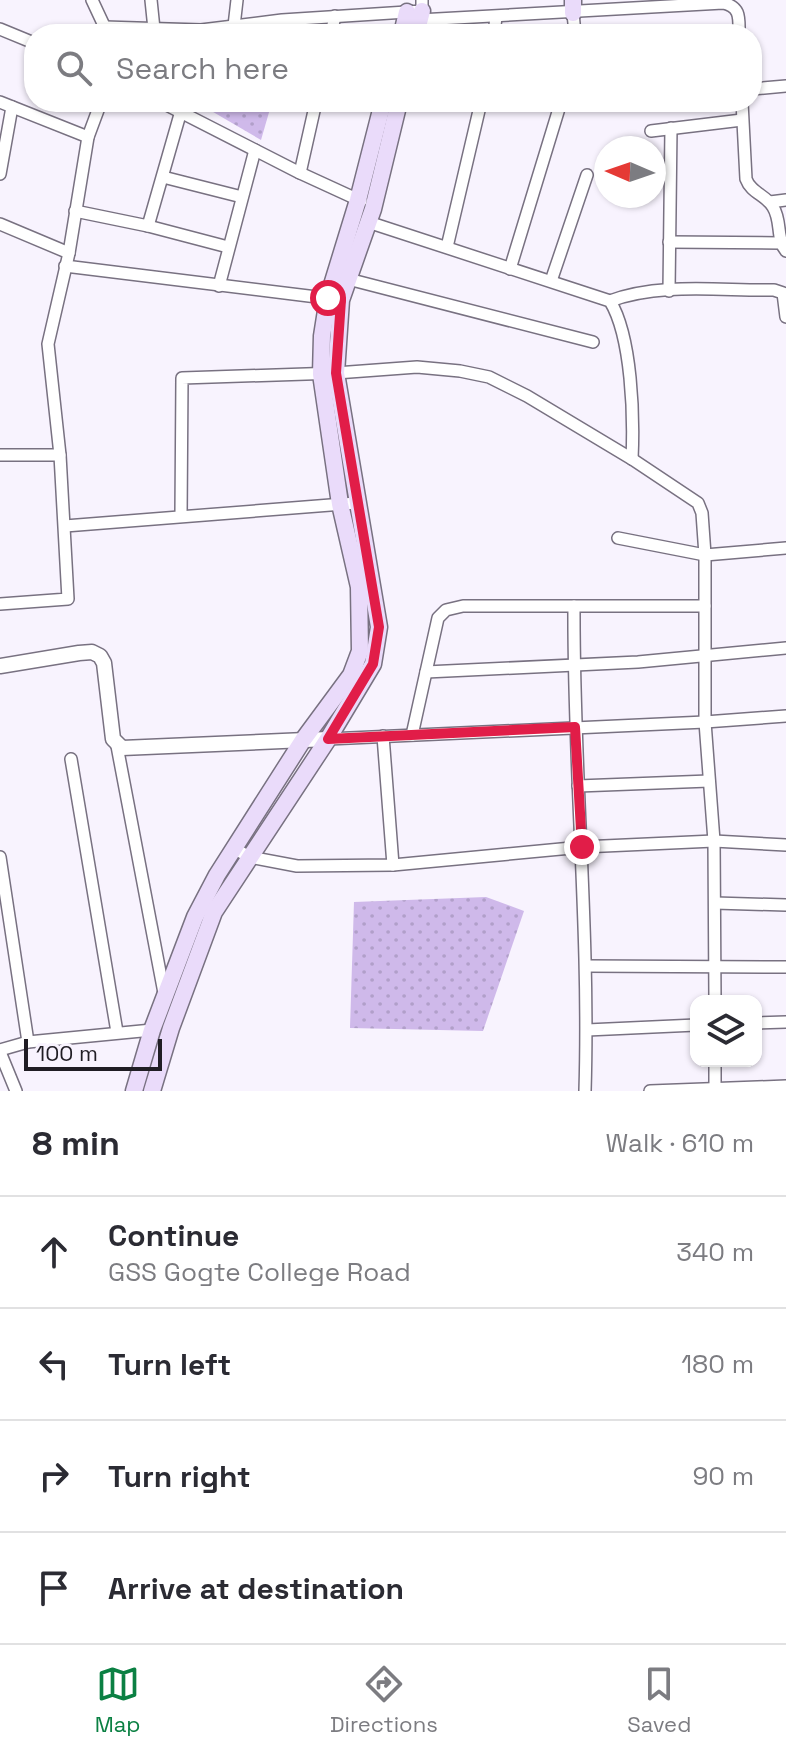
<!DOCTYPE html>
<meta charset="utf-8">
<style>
body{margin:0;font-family:"Space Grotesk",sans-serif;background:#f2f2f3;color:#2b2b33}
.controls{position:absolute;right:24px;bottom:24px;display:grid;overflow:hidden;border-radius:16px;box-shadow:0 2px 6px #0004}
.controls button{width:72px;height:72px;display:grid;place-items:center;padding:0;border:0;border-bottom:2px solid #e1e1e2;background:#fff;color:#2b2b33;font:40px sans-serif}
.compass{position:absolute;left:594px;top:136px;width:72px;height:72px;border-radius:50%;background:#fff;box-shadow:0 2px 6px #0004;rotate:272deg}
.scale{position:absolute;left:24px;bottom:20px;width:138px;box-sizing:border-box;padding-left:8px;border:4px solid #201d24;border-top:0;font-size:22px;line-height:28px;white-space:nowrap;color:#201d24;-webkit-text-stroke:6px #f8f3fe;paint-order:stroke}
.stop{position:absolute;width:24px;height:24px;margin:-18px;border:6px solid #e11d48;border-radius:50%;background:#fff}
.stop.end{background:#e11d48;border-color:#fff;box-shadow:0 2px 8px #0008}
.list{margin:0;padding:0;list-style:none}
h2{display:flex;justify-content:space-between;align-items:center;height:104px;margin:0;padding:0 32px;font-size:34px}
h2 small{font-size:26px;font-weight:400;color:#7c7c81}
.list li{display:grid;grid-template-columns:52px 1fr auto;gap:24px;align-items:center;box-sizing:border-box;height:112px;padding:0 32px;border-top:2px solid #e1e1e2}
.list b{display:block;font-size:30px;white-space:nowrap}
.list p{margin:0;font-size:26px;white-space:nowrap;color:#7c7c81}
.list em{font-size:26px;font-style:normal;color:#7c7c81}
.icon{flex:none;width:44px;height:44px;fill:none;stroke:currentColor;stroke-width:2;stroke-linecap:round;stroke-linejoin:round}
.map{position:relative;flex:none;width:786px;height:1091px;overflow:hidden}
.search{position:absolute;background:#fff;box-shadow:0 2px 6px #0004;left:24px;right:24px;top:24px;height:88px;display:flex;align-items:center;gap:20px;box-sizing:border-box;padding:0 28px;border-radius:32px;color:#7c7c81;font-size:30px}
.sheet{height:552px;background:#fff}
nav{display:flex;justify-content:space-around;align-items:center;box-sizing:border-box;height:112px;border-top:2px solid #e1e1e2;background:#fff;font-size:22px;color:#7c7c81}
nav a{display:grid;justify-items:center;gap:4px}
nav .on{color:#0b8043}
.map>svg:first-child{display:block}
</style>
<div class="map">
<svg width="786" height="1091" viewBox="0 0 786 1091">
<defs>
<pattern id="park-dots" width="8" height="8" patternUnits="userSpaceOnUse" patternTransform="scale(2)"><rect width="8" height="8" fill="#cfb9ea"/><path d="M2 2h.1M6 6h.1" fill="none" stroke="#b19fc9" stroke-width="1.8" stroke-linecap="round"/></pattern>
</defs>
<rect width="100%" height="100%" fill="#f8f3fe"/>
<g fill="url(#park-dots)">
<path d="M 196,102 L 272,102 L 261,140 Z"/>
<path d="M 486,897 L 524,911 L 483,1031 L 350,1028 L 354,902 Z"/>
</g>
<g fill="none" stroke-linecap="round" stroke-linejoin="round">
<defs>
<g id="minor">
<path d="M 92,0 L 107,32"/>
<path d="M 151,0 L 154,29"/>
<path d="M 573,13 L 575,34"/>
<path d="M 419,20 L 723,3 C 741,7 739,18 739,34"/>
<path d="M 234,26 L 237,0"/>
<path d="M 105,27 L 201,30 L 282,20 L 422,11 L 422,0"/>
<path d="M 0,29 L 34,43"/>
<path d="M 331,34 L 335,16"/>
<path d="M 494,34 L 496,17"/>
<path d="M 752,89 L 786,86"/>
<path d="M 0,102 L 88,137"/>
<path d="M 161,102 L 300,173 L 361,201"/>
<path d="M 742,102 L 746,179 C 751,193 766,195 773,207 C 782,221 776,239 786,251"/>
<path d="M 651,131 L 742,120"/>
<path d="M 300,173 L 316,102"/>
<path d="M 0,174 L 12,107"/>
<path d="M 163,177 L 242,197"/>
<path d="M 770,202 L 786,200"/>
<path d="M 75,211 L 148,226 L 228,247"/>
<path d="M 368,222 L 610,301 C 632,337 634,417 632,459"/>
<path d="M 0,224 L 69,253"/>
<path d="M 148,226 L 181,111"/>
<path d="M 669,242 L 780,243"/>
<path d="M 447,247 L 481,102"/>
<path d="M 65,266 L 333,299"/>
<path d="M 510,269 L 561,102"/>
<path d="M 348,279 L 593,342"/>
<path d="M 551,281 L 587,175"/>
<path d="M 219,286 L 255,150"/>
<path d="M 669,291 L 671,128"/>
<path d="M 610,301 C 660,282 722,291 774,290 L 783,293 L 786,317"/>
<path d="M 0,455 L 60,455"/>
<path d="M 181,516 L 182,378 L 336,373 L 417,367 L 460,371 L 489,377 L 527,396 L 632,459 L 698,503 L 702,513 L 705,555 L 705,722 L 714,841 L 715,1001"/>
<path d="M 65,526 L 356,503"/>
<path d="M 618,538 L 705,555 L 786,548"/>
<path d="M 0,604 L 68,599 L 60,455 L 48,344 L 69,253 L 88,137 L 101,102"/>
<path d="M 426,672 L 638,662 L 786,648"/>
<path d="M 412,735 L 438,618 L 446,610 L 463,606 L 574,606"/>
<path d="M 383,736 L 393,865"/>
<path d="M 328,739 L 705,722 L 786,716"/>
<path d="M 117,746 L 164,993"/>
<path d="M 71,759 L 117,1032"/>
<path d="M 578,786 L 709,781"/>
<path d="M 234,848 L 249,857 L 297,866 L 393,865 L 582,847 L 714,841 L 786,845"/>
<path d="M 0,857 L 28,1042"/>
<path d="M 715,903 L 786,905"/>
<path d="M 586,966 L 786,967"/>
<path d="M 756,1023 L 786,1022"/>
<path d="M 587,1030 L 696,1025"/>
<path d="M 0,1050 L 28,1042 L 152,1030"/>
<path d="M 0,1052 L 16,1091"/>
<path d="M 585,1091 C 590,929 573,768 574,606 L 705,606"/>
<path d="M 650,1091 L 786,1086"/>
<path d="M 715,1091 L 715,1061"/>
</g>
<path id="tertiary" d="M 0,666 L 79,653 L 92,652 L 100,656 L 104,663 L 113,739 L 122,748 L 328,739"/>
<g id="secondary">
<path d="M 573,0 L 573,13"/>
<path d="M 402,34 L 407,12"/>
<path d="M 416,34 L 422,11"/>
<path d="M 134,1091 L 152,1030 L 195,917 L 217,875 L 303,740 L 351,675 L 360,651 L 359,587 L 340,504 L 321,374 L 322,336 L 328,298 L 358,200 L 383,102"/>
<path d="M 152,1091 L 171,1028 L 214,912 L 328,739 L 373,664 L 379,627 L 336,373 L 341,300 L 373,209 L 399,102"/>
</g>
</defs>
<use href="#minor" stroke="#787181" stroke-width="14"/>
<use href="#tertiary" stroke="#787181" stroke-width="17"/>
<use href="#secondary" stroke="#787181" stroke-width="19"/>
<use href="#minor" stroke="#fff" stroke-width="11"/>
<use href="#tertiary" stroke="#fff" stroke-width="14"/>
<use href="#secondary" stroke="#eadbfa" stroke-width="16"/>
</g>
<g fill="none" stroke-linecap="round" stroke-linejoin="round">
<path stroke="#e11d48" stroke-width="10" d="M 328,298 L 341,300 L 336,373 L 379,627 L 373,664 L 328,739 L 575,727 L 582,847"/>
</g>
</svg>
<div class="controls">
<button><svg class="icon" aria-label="layers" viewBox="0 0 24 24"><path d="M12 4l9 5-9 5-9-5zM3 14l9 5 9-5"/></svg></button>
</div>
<svg class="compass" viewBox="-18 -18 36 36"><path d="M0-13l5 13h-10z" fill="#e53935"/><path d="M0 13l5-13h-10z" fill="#7c7c81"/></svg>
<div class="scale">100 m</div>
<div class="stop" style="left:328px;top:298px"></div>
<div class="stop end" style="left:582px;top:847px"></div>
<div class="search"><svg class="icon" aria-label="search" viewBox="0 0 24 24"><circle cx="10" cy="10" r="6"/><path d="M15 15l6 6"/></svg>Search here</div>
</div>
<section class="sheet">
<h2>8 min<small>Walk · 610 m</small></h2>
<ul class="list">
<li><svg class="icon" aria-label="ahead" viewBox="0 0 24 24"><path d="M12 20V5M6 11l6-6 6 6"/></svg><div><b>Continue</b><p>GSS Gogte College Road</p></div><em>340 m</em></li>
<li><svg class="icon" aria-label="left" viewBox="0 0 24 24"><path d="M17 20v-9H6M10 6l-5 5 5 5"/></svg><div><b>Turn left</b></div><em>180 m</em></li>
<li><svg class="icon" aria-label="right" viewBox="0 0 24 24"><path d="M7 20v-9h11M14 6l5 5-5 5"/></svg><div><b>Turn right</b></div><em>90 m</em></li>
<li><svg class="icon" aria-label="arrive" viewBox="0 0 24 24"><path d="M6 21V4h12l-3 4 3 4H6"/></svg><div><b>Arrive at destination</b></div></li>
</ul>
</section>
<nav>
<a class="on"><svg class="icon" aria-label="map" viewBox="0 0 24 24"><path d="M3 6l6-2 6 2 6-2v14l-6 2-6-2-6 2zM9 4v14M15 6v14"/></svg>Map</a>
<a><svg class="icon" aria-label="directions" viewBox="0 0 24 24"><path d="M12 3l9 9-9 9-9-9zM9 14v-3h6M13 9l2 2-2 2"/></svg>Directions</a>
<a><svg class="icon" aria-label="saved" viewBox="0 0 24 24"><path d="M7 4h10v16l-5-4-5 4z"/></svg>Saved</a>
</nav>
